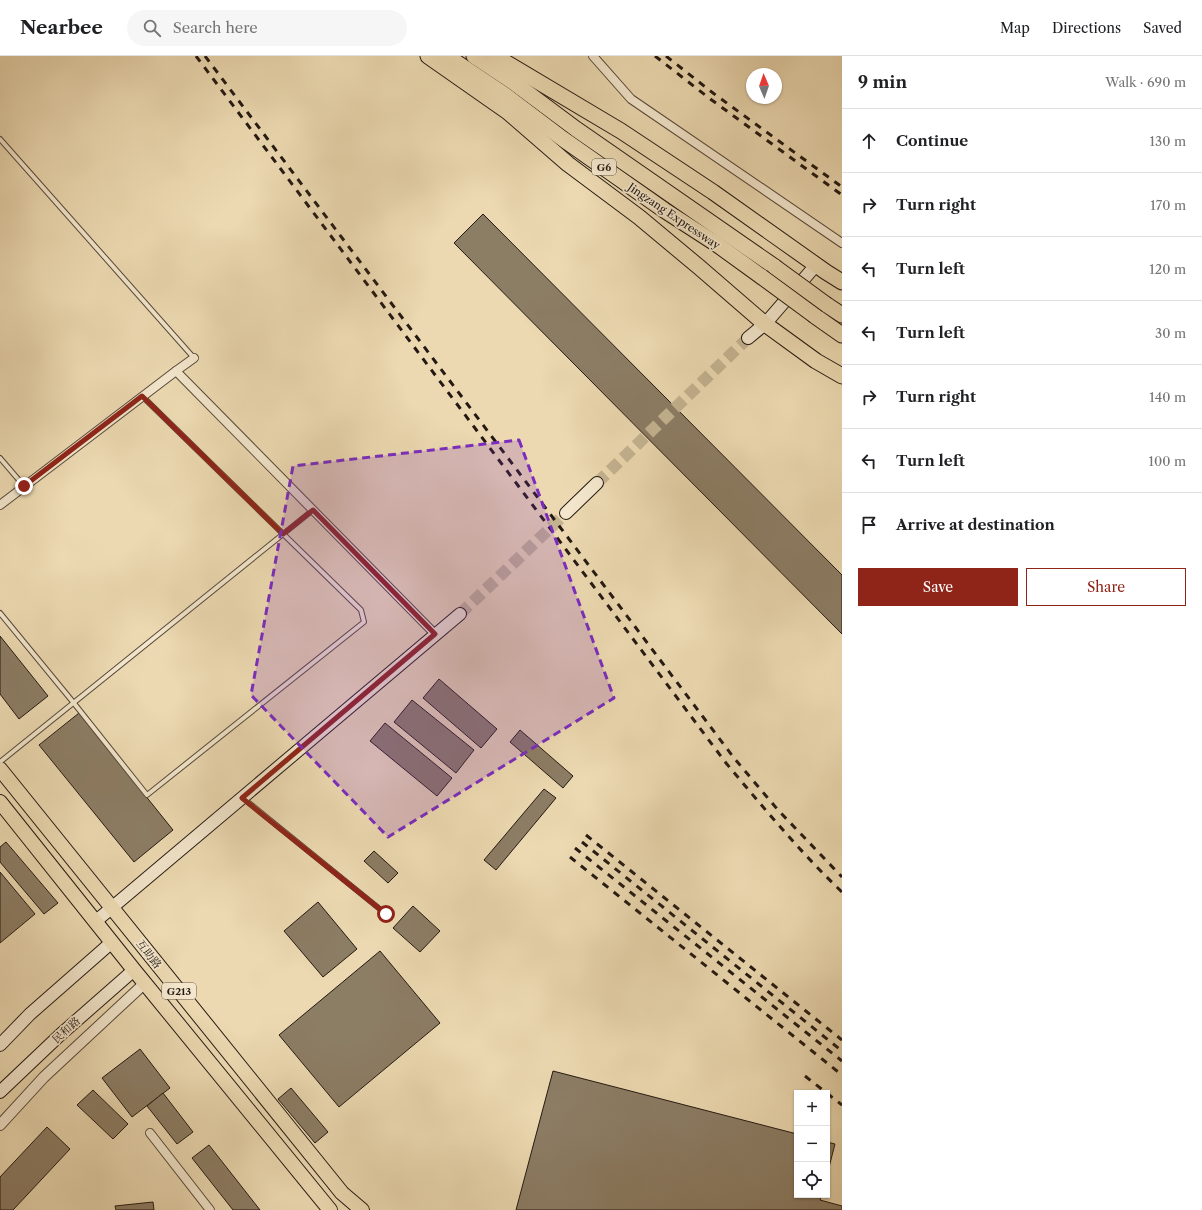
<!DOCTYPE html>
<meta charset="utf-8">
<style>
body{margin:0;font-family:"Libre Caslon Text","Noto Serif SC",serif;background:#f6f6f6;color:#202124}
.controls{position:absolute;right:12px;bottom:12px;display:grid;overflow:hidden;border-radius:0px;box-shadow:0 1px 3px #0004}
.controls button{width:36px;height:36px;display:grid;place-items:center;padding:0;border:0;border-bottom:1px solid #e0e0e0;background:#fff;color:#202124;font:20px sans-serif}
.compass{position:absolute;left:746px;top:12px;width:36px;height:36px;border-radius:50%;background:#fff;box-shadow:0 1px 3px #0004;rotate:358deg}
.stop{position:absolute;width:12px;height:12px;margin:-9px;border:3px solid #8f2418;border-radius:50%;background:#fff}
.stop.end{background:#8f2418;border-color:#fff;box-shadow:0 1px 4px #0008}
.list{margin:0;padding:0;list-style:none}
h2{display:flex;justify-content:space-between;align-items:center;height:52px;margin:0;padding:0 16px;font-size:17px}
h2 small{font-size:13px;font-weight:400;color:#757577}
.list li{display:grid;grid-template-columns:26px 1fr auto;gap:12px;align-items:center;box-sizing:border-box;height:64px;padding:0 16px;border-top:1px solid #e0e0e0}
.list b{display:block;font-size:15px;white-space:nowrap}
.list em{font-size:13px;font-style:normal;color:#757577}
.actions{display:flex;gap:8px;padding:12px 16px}
.actions a{flex:1;padding:9px 0;border:1px solid #8f2418;border-radius:0px;text-align:center;font-size:14px;color:#8f2418}
.actions .main{background:#8f2418;color:#fff}
.icon{flex:none;width:22px;height:22px;fill:none;stroke:currentColor;stroke-width:2;stroke-linecap:round;stroke-linejoin:round}
.map{position:relative;flex:none;width:842px;height:1154px;overflow:hidden}
header{display:flex;align-items:center;gap:24px;box-sizing:border-box;height:56px;padding:0 20px;background:#fff;border-bottom:1px solid #e0e0e0}
header strong{font-size:19px}
nav{display:flex;gap:22px;margin-inline-start:auto;font-size:14px}
.search{width:280px;height:36px;background:#f6f6f6;display:flex;align-items:center;gap:10px;box-sizing:border-box;padding:0 14px;border-radius:22px;color:#757577;font-size:15px}
main{display:flex}
aside{flex:1;background:#fff}
.map>svg:first-child{display:block}
</style>
<header>
<strong>Nearbee</strong>
<div class="search"><svg class="icon" aria-label="search" viewBox="0 0 24 24"><circle cx="10" cy="10" r="6"/><path d="M15 15l6 6"/></svg>Search here</div>
<nav><a>Map</a><a>Directions</a><a>Saved</a></nav>
</header>
<main>
<div class="map">
<svg width="842" height="1154" viewBox="0 0 842 1154">
<rect width="100%" height="100%" fill="#ecd9b1"/>
<filter id="stains"><feTurbulence type="fractalNoise" baseFrequency=".005" numOctaves="4"/><feColorMatrix values="0 0 0 0 .2 0 0 0 0 .09 0 0 0 0 .02 0 0 0 .5 -.17"/></filter>
<radialGradient id="worn" r=".72"><stop offset=".6" stop-color="#630" stop-opacity="0"/><stop offset="1" stop-color="#630" stop-opacity=".3"/></radialGradient>
<g fill="#8c7d65" stroke="#241912">
<path d="M 483,158 L 842,519 L 842,578 L 454,187 Z"/>
<path d="M 0,580 L 48,640 L 19,663 L 0,638 Z"/>
<path d="M 439,623 L 497,673 L 481,692 L 423,642 Z"/>
<path d="M 412,644 L 474,694 L 456,717 L 394,666 Z"/>
<path d="M 79,657 L 173,774 L 134,806 L 39,689 Z"/>
<path d="M 385,667 L 452,722 L 437,740 L 370,685 Z"/>
<path d="M 520,674 L 573,720 L 563,732 L 510,686 Z"/>
<path d="M 544,733 L 556,742 L 496,814 L 484,804 Z"/>
<path d="M 6,786 L 58,847 L 44,858 L 0,806 L 0,791 Z"/>
<path d="M 374,795 L 398,817 L 388,827 L 364,805 Z"/>
<path d="M 0,816 L 35,858 L 0,887 Z"/>
<path d="M 318,846 L 357,893 L 323,921 L 284,875 Z"/>
<path d="M 413,850 L 440,875 L 420,896 L 393,872 Z"/>
<path d="M 380,895 L 440,967 L 339,1051 L 279,979 Z"/>
<path d="M 140,993 L 170,1032 L 132,1061 L 102,1022 Z"/>
<path d="M 553,1015 L 797,1078 L 797,1139 L 822,1139 L 820,1144 L 842,1150 L 842,1154 L 516,1154 Z"/>
<path d="M 291,1032 L 328,1076 L 315,1087 L 278,1043 Z"/>
<path d="M 93,1034 L 128,1068 L 113,1083 L 77,1049 Z"/>
<path d="M 163,1037 L 193,1076 L 177,1088 L 147,1050 Z"/>
<path d="M 47,1071 L 70,1093 L 13,1154 L 0,1154 L 0,1121 Z"/>
<path d="M 827,1086 L 835,1088 L 827,1119 Z"/>
<path d="M 209,1089 L 260,1154 L 233,1154 L 192,1102 Z"/>
<path d="M 153,1146 L 154,1154 L 116,1154 L 115,1150 Z"/>
</g>
<g fill="none" stroke-linecap="round" stroke-linejoin="round">
<g stroke="#c4b391" stroke-width="12" stroke-dasharray="12 6" stroke-linecap="butt">
<path d="M 597,427 L 748,282"/>
<path d="M 460,558 L 566,457"/>
</g>
<defs>
<g id="service">
<path d="M 0,83 L 194,302"/>
<path d="M 0,402 L 24,430"/>
<path d="M 0,557 L 73,646 L 147,739 L 364,566 L 361,554 L 142,340"/>
<path d="M 0,706 L 313,454"/>
<path d="M 244,743 L 386,858"/>
</g>
<g id="minor">
<path d="M 593,0 L 631,43 L 842,187"/>
<path d="M 176,315 L 435,578"/>
<path d="M 0,449 L 176,315 L 194,302"/>
<path d="M 150,1077 L 210,1154"/>
</g>
<path id="tertiary" d="M 0,1069 L 44,1021 L 145,927"/>
<g id="secondary">
<path d="M 748,282 L 765,268 L 816,209"/>
<path d="M 566,457 L 597,427"/>
<path d="M 96,865 L 460,558"/>
<path d="M 0,989 L 30,958 L 112,886"/>
<path d="M 0,1036 L 60,979 L 134,914"/>
</g>
<g id="trunk">
<path d="M 0,713 L 342,1137 L 362,1154"/>
<path d="M 0,746 L 134,914 L 330,1154"/>
</g>
<g id="motorway">
<path d="M 428,0 L 508,56 L 568,108 L 639,161 L 699,211 L 765,268 L 816,305 L 842,320"/>
<path d="M 447,0 L 505,39 L 563,83 L 664,154 L 715,187 L 762,221"/>
<path d="M 474,0 L 513,26 L 576,73 L 775,211"/>
<path d="M 495,0 L 621,75 L 713,136 L 826,216 L 842,226"/>
<path d="M 827,249 L 842,259"/>
<path d="M 815,260 L 842,279"/>
</g>
</defs>
<use href="#service" stroke="#56493a" stroke-width="6"/>
<use href="#minor" stroke="#56493a" stroke-width="10"/>
<use href="#tertiary" stroke="#56493a" stroke-width="12"/>
<use href="#secondary" stroke="#241912" stroke-width="14"/>
<use href="#trunk" stroke="#241912" stroke-width="16"/>
<use href="#motorway" stroke="#241912" stroke-width="17"/>
<use href="#service" stroke="#f3e6cc" stroke-width="4"/>
<use href="#minor" stroke="#f3e6cc" stroke-width="8"/>
<use href="#tertiary" stroke="#f3e6cc" stroke-width="10"/>
<use href="#secondary" stroke="#f3e6cc" stroke-width="12"/>
<use href="#trunk" stroke="#ecd9b1" stroke-width="14"/>
<use href="#motorway" stroke="#ecd9b1" stroke-width="15"/>
<g stroke="#241912" stroke-width="3" stroke-dasharray="7 7" stroke-linecap="butt">
<path d="M 196,0 L 726,707 C 763,751 800,796 842,836"/>
<path d="M 205,0 L 734,702 L 778,754 L 842,821"/>
<path d="M 655,0 L 709,42 L 842,139"/>
<path d="M 666,0 L 713,37 L 842,131"/>
<path d="M 586,779 L 842,984"/>
<path d="M 582,786 L 842,995"/>
<path d="M 575,792 L 842,1005"/>
<path d="M 570,801 L 842,1019"/>
<path d="M 805,1020 L 842,1049"/>
</g>
<defs>
<g id="motorway-bridge">
<path d="M 775,211 L 827,249"/>
<path d="M 762,221 L 815,260"/>
</g>
</defs>
<use href="#motorway-bridge" stroke="#241912" stroke-width="17" stroke-linecap="butt"/>
<use href="#motorway-bridge" stroke="#ecd9b1" stroke-width="15"/>
</g>
<g fill="none" stroke-linecap="round" stroke-linejoin="round">
<path stroke="#8f2418" stroke-width="5" d="M 24,430 L 142,340 L 283,478 L 313,454 L 435,578 L 242,742 L 386,858"/>
</g>
<path fill="#7b2cbf" fill-opacity="0.2" stroke="#7b2cbf" stroke-width="3" stroke-dasharray="8 5" stroke-linejoin="round" d="M 519,384 L 614,642 L 388,781 L 251,639 L 293,410 Z"/>
<g text-anchor="middle" stroke-width="3.5" stroke-linejoin="round" paint-order="stroke">
<g fill="#f3e6cc" stroke="#62564a" stroke-width="1">
<rect x="592" y="103" width="24" height="16" rx="3"/>
<rect x="162" y="927" width="34" height="16" rx="3"/>
</g>
<g font-size="10" font-weight="bold" fill="#241912">
<text x="604" y="115">G6</text>
<text x="179" y="939">G213</text>
</g>
<g font-size="11" fill="#241912" stroke="#f3e6cc">
<text transform="translate(674 160) rotate(34)" y="4">Jingzang Expressway</text>
<text transform="translate(149 898) rotate(52)" y="4">互助路</text>
<text transform="translate(66 974) rotate(-42)" y="4">民和路</text>
</g>
</g>
<rect width="100%" height="100%" filter="url(#stains)"/>
<rect width="100%" height="100%" fill="url(#worn)"/>
</svg>
<div class="controls">
<button>+</button>
<button>−</button>
<button><svg class="icon" aria-label="locate" viewBox="0 0 24 24"><circle cx="12" cy="12" r="6"/><path d="M12 2v4M12 18v4M2 12h4M18 12h4"/></svg></button>
</div>
<svg class="compass" viewBox="-18 -18 36 36"><path d="M0-13l5 13h-10z" fill="#e53935"/><path d="M0 13l5-13h-10z" fill="#757577"/></svg>
<div class="stop" style="left:386px;top:858px"></div>
<div class="stop end" style="left:24px;top:430px"></div>
</div>
<aside>
<h2>9 min<small>Walk · 690 m</small></h2>
<ul class="list">
<li><svg class="icon" aria-label="ahead" viewBox="0 0 24 24"><path d="M12 20V5M6 11l6-6 6 6"/></svg><div><b>Continue</b></div><em>130 m</em></li>
<li><svg class="icon" aria-label="right" viewBox="0 0 24 24"><path d="M7 20v-9h11M14 6l5 5-5 5"/></svg><div><b>Turn right</b></div><em>170 m</em></li>
<li><svg class="icon" aria-label="left" viewBox="0 0 24 24"><path d="M17 20v-9H6M10 6l-5 5 5 5"/></svg><div><b>Turn left</b></div><em>120 m</em></li>
<li><svg class="icon" aria-label="left" viewBox="0 0 24 24"><path d="M17 20v-9H6M10 6l-5 5 5 5"/></svg><div><b>Turn left</b></div><em>30 m</em></li>
<li><svg class="icon" aria-label="right" viewBox="0 0 24 24"><path d="M7 20v-9h11M14 6l5 5-5 5"/></svg><div><b>Turn right</b></div><em>140 m</em></li>
<li><svg class="icon" aria-label="left" viewBox="0 0 24 24"><path d="M17 20v-9H6M10 6l-5 5 5 5"/></svg><div><b>Turn left</b></div><em>100 m</em></li>
<li><svg class="icon" aria-label="arrive" viewBox="0 0 24 24"><path d="M6 21V4h12l-3 4 3 4H6"/></svg><div><b>Arrive at destination</b></div></li>
</ul>
<div class="actions"><a class="main">Save</a><a>Share</a></div>
</aside>
</main>
